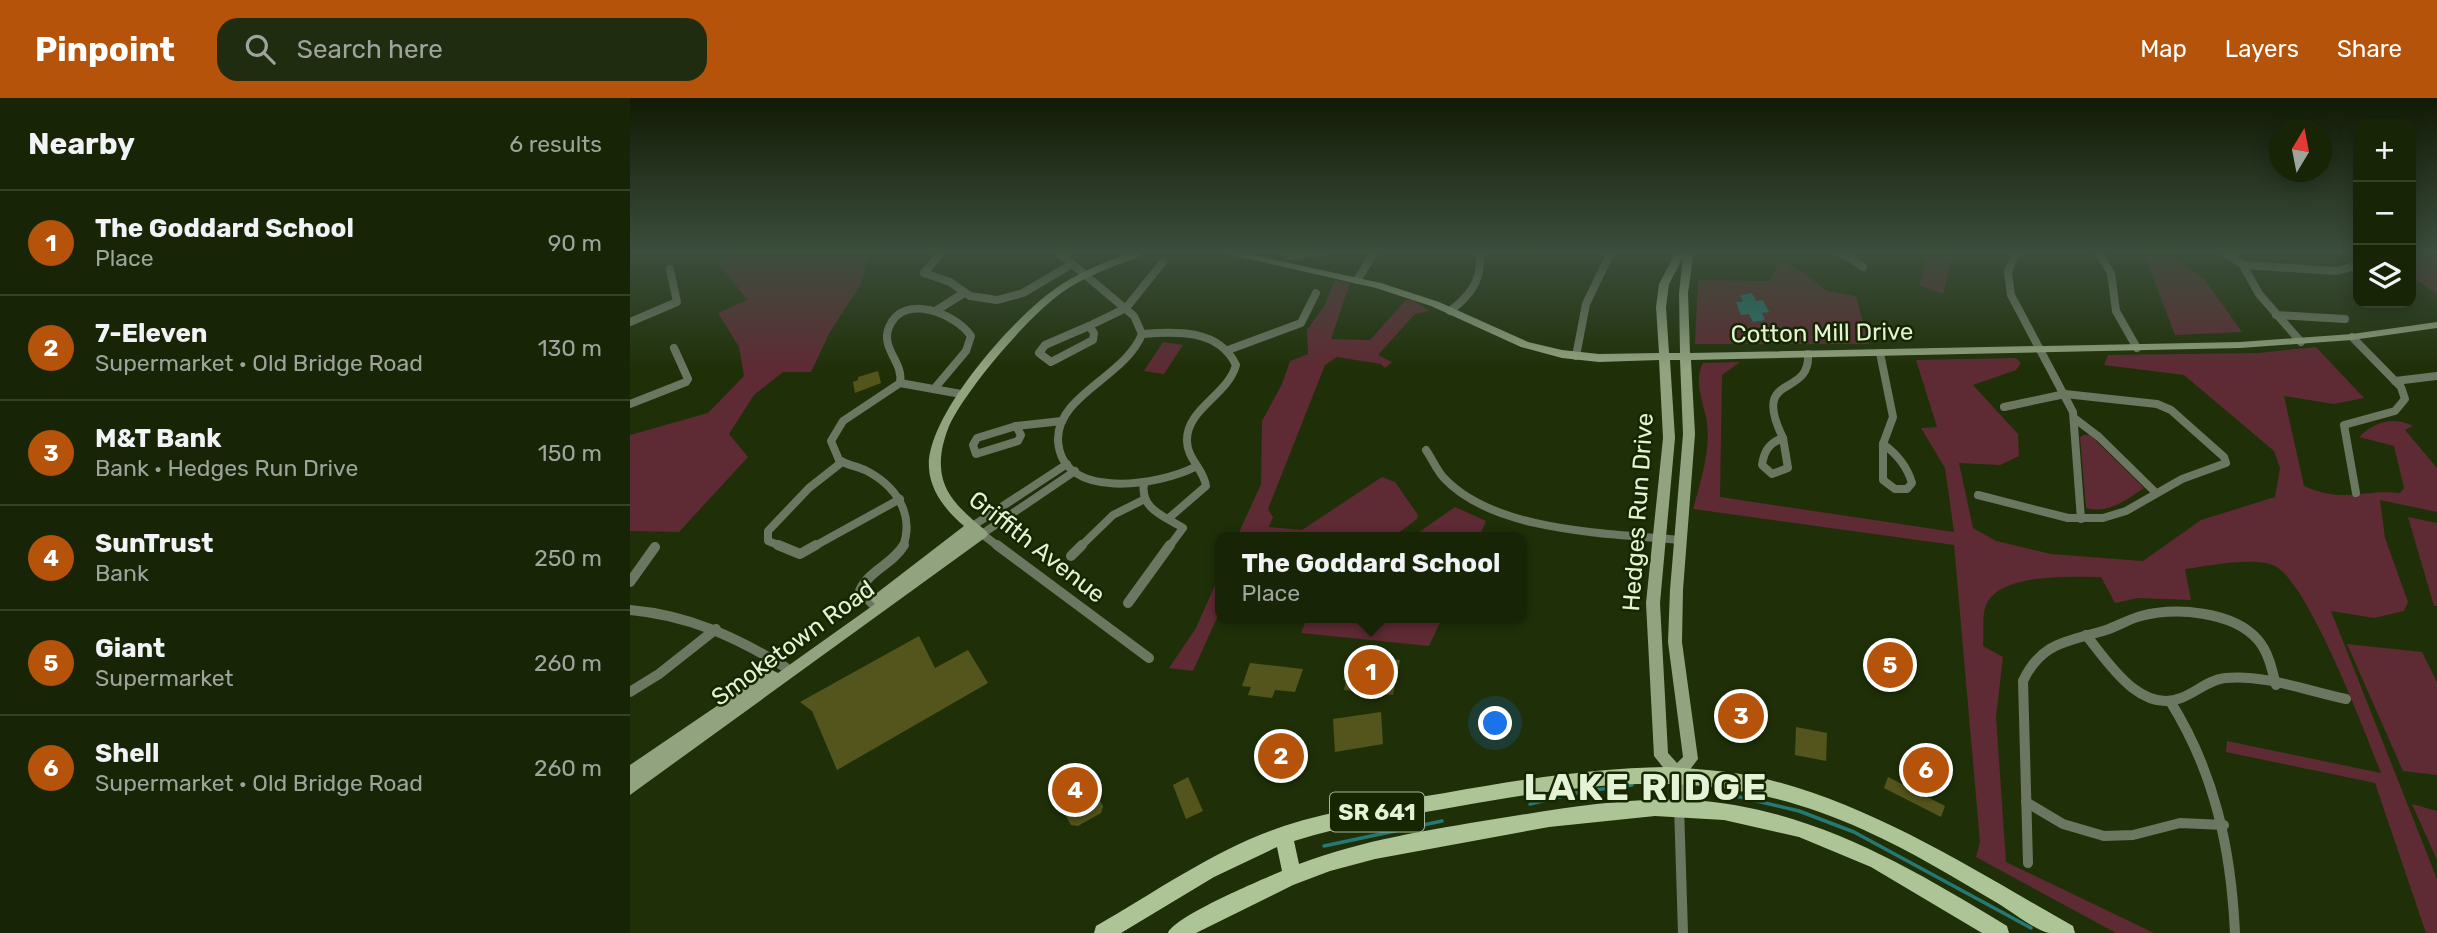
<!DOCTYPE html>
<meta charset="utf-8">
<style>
body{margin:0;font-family:Rubik,sans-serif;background:#202c10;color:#f1f3f6}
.controls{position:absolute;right:21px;top:21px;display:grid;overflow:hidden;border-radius:14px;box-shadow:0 4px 18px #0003}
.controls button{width:63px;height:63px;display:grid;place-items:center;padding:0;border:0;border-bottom:2px solid #364128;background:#172406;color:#f1f3f6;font:35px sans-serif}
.compass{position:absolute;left:1639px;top:21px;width:63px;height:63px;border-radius:50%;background:#172406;box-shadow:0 4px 18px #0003;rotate:10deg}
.you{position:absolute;left:866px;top:626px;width:24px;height:24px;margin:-18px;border:5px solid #fff;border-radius:50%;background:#1a73e8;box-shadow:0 0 0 10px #1a73e833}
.badge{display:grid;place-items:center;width:46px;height:46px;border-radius:50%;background:#b45309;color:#fff;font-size:23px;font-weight:700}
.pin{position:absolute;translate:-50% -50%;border:4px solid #fff;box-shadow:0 2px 7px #0006}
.popup{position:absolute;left:585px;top:434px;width:312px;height:91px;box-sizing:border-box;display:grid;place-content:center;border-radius:14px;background:#172406;filter:drop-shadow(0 2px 5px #0005);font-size:23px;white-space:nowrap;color:#9ea49b}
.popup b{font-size:26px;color:#f1f3f6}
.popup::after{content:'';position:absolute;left:50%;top:100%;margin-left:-14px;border:14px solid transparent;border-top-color:#172406}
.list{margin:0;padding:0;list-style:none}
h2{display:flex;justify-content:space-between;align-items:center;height:91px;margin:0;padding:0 28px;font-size:30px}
h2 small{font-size:23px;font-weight:400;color:#9ea49b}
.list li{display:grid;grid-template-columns:46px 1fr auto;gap:21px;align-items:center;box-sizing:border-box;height:105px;padding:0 28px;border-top:2px solid #364128}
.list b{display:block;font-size:26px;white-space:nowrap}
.list p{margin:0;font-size:23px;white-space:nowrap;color:#9ea49b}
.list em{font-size:23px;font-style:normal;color:#9ea49b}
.icon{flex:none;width:38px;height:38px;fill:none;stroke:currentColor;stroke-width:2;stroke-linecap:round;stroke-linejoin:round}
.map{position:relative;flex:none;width:1807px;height:835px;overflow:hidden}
header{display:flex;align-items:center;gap:42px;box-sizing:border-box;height:98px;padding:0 35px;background:#b45309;color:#fff}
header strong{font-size:33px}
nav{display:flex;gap:38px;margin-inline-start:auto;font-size:24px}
.search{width:490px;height:63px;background:#202c10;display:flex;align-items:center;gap:18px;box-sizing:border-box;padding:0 24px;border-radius:21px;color:#9ea49b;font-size:26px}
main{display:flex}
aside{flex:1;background:#172406}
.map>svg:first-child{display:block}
</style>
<header>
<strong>Pinpoint</strong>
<div class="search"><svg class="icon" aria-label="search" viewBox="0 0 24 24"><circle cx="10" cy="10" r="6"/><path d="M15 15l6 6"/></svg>Search here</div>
<nav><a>Map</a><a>Layers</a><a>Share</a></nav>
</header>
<main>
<aside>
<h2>Nearby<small>6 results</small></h2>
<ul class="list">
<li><span class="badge">1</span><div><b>The Goddard School</b><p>Place</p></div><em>90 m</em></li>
<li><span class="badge">2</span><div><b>7-Eleven</b><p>Supermarket · Old Bridge Road</p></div><em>130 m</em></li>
<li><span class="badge">3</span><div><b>M&amp;T Bank</b><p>Bank · Hedges Run Drive</p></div><em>150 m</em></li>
<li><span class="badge">4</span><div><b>SunTrust</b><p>Bank</p></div><em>250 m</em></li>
<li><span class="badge">5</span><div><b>Giant</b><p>Supermarket</p></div><em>260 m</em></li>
<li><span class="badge">6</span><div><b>Shell</b><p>Supermarket · Old Bridge Road</p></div><em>260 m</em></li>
</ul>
</aside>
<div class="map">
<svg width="1807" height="835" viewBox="0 0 1807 835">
<rect width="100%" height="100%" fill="#1f3008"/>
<g fill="#5e2a34">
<path d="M 120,154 L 243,154 L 238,158 L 231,186 L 200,234 L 181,274 L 153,274 L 124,297 L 99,336 L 118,359 L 49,434 L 0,433 L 0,337 L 78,315 L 114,278 L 109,249 L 88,215 L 117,202 L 87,163 Z"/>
<path d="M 1299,154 L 1323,154 L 1313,196 L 1289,187 Z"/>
<path d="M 1513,154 L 1539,154 L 1575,182 L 1612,234 L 1545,237 Z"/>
<path d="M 1781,154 L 1807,154 L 1807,196 L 1781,178 Z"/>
<path d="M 1150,163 L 1173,174 L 1197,193 L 1226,198 L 1239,246 L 1065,246 L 1068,182 L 1140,183 Z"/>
<path d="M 705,182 L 720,185 L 701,241 L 740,242 L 776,202 L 782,202 L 800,213 L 785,216 L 748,257 L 762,264 L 755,270 L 751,266 L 707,259 L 695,267 L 638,411 L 643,419 L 639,429 L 672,432 L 752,379 L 765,384 L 788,417 L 787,421 L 763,439 L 607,439 L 631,386 L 632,323 L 652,286 L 660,263 L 678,256 L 677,232 L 694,208 Z"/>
<path d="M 533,244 L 553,247 L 534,276 L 514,273 Z"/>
<path d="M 1686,249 L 1734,300 L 1704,306 L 1654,298 L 1674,388 C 1715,406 1729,391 1770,395 L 1774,390 L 1764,348 L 1729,339 C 1744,324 1763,318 1783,328 L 1775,332 L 1807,370 L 1807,414 L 1750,402 L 1755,440 L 1778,504 L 1774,513 L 1744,520 L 1701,513 L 1807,781 L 1807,835 L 1796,835 L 1745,685 L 1596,654 L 1597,643 L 1751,675 C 1735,634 1679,486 1645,468 C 1625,458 1577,468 1555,471 L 1561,502 L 1508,500 L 1485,505 L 1471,479 C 1441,479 1366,474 1355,510 C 1352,521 1354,536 1353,548 L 1373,559 L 1366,619 L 1376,764 L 1524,835 L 1486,835 L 1346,759 L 1350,744 L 1324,447 L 1063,411 C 1071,382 1082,349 1076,319 C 1072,302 1064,281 1073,265 L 1110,264 L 1092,277 L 1090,399 L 1324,434 L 1315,370 L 1291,330 L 1307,329 L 1286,262 L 1386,260 L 1391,265 L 1386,272 L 1343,287 L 1388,336 L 1389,358 L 1370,367 L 1329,365 L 1343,430 L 1366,443 L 1421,456 L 1513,463 L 1571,422 L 1645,399 L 1650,370 L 1644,353 L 1554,277 L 1474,267 L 1478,257 L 1628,255 Z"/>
<path d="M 1454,337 L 1460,337 L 1514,390 C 1496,402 1479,416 1456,410 L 1450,339 Z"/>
<path d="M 825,409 L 856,423 L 849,439 L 782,439 Z"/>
<path d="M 1778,419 L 1807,425 L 1807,508 L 1804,508 Z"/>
<path d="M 590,476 L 590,513 L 563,573 L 539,570 L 566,530 Z"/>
<path d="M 677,520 L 812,520 L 799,548 L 671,535 Z"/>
<path d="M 1717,546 L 1792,554 L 1807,584 L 1807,677 L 1773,673 Z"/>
<path d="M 1782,706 L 1807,713 L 1807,762 Z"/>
</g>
<path fill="#257873" d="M 1122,195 L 1126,203 L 1133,202 L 1139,214 L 1132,215 L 1135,222 L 1123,224 L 1119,216 L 1111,217 L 1106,204 L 1113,204 L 1110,197 Z"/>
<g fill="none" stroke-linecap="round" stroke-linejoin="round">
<g stroke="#257873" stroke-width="3.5">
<path d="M 1093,695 L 1169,713 L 1224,734 L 1401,830"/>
<path d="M 900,706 L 950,694 L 1002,687"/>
<path d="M 694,748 L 812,723"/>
</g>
</g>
<g fill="#54551c">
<path d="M 248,273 L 251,285 L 225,295 L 223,284 L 228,282 L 228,279 Z"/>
<path d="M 289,538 L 305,570 L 338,552 L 358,585 L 207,672 L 182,613 L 170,604 Z"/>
<path d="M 723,557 L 770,562 L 763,597 L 714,592 L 716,582 L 713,582 Z"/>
<path d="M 620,565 L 673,571 L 665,594 L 645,592 L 642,600 L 618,597 L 621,589 L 612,588 Z"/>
<path d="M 1128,600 L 1134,606 L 1123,614 L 1128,619 L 1109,632 L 1094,616 L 1112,603 L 1116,608 Z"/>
<path d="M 751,614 L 753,646 L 705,654 L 703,621 Z"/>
<path d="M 1166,629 L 1197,635 L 1196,663 L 1165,657 Z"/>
<path d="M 664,642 L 668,664 L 639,673 L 634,651 Z"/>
<path d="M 449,676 L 456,677 L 473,708 L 471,715 L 448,728 L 441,727 L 424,697 L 427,689 Z"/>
<path d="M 558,679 L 573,713 L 556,721 L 543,687 Z"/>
<path d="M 1258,679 L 1315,708 L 1311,719 L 1254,690 Z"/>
</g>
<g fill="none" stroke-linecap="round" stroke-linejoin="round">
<g stroke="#6c7761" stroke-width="8">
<path d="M 312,154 L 294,175 L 320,184 L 340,198 L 367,202 L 393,195 L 442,166"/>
<path d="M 428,154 L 504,218 L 512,236 C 495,279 427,297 428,342 C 431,404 530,387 565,369"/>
<path d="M 1210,154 L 1233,169"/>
<path d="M 1386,154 L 1378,174 L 1381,197 L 1443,314 L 1451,421"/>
<path d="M 1468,154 L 1481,175 L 1486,213 L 1507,250"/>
<path d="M 1595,154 L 1613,167 L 1629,196 L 1671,244"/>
<path d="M 659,158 L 691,154"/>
<path d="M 1613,167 L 1707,173 L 1728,167"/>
<path d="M 727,182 L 745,154"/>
<path d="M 307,212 L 334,195"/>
<path d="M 820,213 C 841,197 853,181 849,154"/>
<path d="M 1646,217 L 1715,221"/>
<path d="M 0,224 L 47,204 L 40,171"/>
<path d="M 459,228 L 464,235 L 463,242 L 421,264 L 409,255 L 415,247 Z"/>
<path d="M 459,228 L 496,210 L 533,164"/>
<path d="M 512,236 C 546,233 589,231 606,267 C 598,297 556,311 557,343 C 557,361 574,371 576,388 L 539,420"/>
<path d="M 1722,239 L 1771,289 L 1775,301 L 1765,313 L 1714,327 L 1726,395"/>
<path d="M 598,252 L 671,225 L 686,195"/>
<path d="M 1250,255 L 1263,319 L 1253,346"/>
<path d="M 946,258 L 956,206 L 981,154"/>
<path d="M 1765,283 L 1807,278"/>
<path d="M 270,285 C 274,264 250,251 259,229 C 274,194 326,216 341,238 L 336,253 L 304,291"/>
<path d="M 270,285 L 331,296"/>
<path d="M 270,285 L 213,323 L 201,343 L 209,362 C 217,367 226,368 235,372 C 265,387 285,415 273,449"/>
<path d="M 0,306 L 56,284 L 58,281 L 44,250"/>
<path d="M 1444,320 L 1469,339 L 1525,394"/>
<path d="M 386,328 L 391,337 L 388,343 L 346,356 L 343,347 L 347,340 Z"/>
<path d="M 386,328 L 432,323"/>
<path d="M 1153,340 C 1120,273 1181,301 1178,256"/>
<path d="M 1153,340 L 1158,370 L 1142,376 L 1132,367 C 1134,353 1139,345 1153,340 Z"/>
<path d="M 1253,346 C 1267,356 1277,368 1282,385 L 1277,391 L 1265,391 L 1253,382 Z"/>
<path d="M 796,352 C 802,361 807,372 813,379 C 864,435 980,435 1050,442"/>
<path d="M 514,386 C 510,411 534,418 553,430 L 539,449"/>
<path d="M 1348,397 L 1438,420 L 1473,420 L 1496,413 L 1552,381 L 1596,365 L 1594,359 L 1541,312 L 1527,306 L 1435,296 L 1374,309"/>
<path d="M 341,429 L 437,366"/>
<path d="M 153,449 L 138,443 L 138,433 L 179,390 L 212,364"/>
<path d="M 183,449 L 270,401"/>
<path d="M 369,449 L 352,436 L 445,373"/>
<path d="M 450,449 L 483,417 L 513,402"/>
</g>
<g stroke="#6c7761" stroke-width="10">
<path d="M 148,447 L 170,456 L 186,447"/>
<path d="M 367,447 L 519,560"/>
<path d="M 441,458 L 452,447"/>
<path d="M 0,484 L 25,449"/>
<path d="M 498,505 L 540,447"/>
<path d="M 243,506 L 230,493 C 239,472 262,467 274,447"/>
<path d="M 0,512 C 58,517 106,539 155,569"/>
<path d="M 1456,537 C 1478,564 1510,616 1551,600 C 1567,594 1578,582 1595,580 C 1635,576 1677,593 1716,601"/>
<path d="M 0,594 L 29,576 L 86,531"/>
<path d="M 1540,603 C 1585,675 1601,751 1605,835"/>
<path d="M 1396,704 L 1433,726 L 1474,738 L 1503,737 L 1550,725 L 1594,727"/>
<path d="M 1049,708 L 1053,835"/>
<path d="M 1398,765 L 1393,583 C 1412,543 1438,544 1476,532 C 1488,528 1499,521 1511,518 C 1545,509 1603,513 1628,542 C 1639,555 1642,572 1646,587"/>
</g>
<g fill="#91a37f" fill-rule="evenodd">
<path d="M 502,154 L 516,154 C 508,160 497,163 487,167 C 469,174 450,182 434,193 C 400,216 336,291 319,328 C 314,341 310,355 311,369 C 312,398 336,416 356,433 L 358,436 L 356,439 L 0,697 L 0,667 L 137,574 L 142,572 L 148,575 L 245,506 L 241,502 L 243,498 L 334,428 C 317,414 300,393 299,370 C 295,319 384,219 425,191 C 448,174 476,164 502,154 Z"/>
<path d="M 589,154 L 609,154 L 751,185 L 809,204 L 898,244 L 932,252 L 969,256 L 1029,255 L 1026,209 L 1029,186 L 1046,154 L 1064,154 L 1058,195 L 1060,255 L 1610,244 L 1722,236 L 1807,224 L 1807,230 L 1722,242 L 1610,250 L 1061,262 L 1065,336 L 1053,492 L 1052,544 L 1068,661 L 1055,678 L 1057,708 L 1054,713 L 1049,715 L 1044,713 L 1041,708 L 1040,678 L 1024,658 L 1016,505 L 1033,340 L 1029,262 L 969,264 L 932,260 L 891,249 L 801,208 L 746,190 ZM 1053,159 L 1049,195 L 1050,255 L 1039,255 L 1036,209 L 1039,186 ZM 1040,262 L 1050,262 L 1053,336 L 1040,492 L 1038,544 L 1053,659 L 1047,665 L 1038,655 L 1030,505 L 1045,340 Z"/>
</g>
<path fill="#adc596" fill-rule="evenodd" d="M 1037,669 C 1068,671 1098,673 1128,679 C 1243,706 1342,771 1443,828 L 1445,835 C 1437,835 1427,835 1419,835 C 1405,832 1382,814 1369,806 C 1325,780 1281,753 1234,732 C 1090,667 979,682 830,708 C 774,718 718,726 664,743 L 669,766 C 732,742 799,732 865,721 C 929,711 995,699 1060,702 C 1179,709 1278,768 1377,828 L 1379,835 L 1352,835 L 1241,769 L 1169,739 L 1094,722 L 1025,718 L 919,729 L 745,761 L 700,773 L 663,787 L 566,835 L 538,835 C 545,818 631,782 652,773 L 647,749 L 584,779 L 491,835 L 464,835 L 466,828 C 527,793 587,750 654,728 C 706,711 761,704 815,695 C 889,682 962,670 1037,669 Z"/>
</g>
<linearGradient id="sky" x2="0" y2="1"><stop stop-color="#111a04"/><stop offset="0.57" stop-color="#3c4e3d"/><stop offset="1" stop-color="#3c4e3d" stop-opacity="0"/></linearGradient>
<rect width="1807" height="271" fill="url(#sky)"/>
<g text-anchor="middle" stroke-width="5" stroke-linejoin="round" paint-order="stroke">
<rect fill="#162600" stroke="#a6b696" stroke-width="2" x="700" y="694.5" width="94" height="39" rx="5"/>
<g font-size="23" font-weight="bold" fill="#e4f3d6">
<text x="747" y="722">SR 641</text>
</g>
<g font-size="24" fill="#e4f3d6" stroke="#162600">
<text transform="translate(1192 235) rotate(-1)" y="8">Cotton Mill Drive</text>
<text transform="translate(1008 414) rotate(-86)" y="8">Hedges Run Drive</text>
<text transform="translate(407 449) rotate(38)" y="8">Griffith Avenue</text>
<text transform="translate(163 545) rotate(-36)" y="8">Smoketown Road</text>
</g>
<g font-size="38" font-weight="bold" letter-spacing="2" fill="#e4f3d6" stroke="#162600">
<text x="1016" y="702">LAKE RIDGE</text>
</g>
</g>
</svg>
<div class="controls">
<button>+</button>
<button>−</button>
<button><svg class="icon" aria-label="layers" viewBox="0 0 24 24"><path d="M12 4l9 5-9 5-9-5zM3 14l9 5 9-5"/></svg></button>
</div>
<svg class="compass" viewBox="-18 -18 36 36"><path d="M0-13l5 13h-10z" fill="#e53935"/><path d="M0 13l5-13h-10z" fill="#9ea49b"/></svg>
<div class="you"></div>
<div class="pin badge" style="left:741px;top:574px">1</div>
<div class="popup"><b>The Goddard School</b>Place</div>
<div class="pin badge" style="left:651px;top:658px">2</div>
<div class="pin badge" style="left:1111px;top:618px">3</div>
<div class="pin badge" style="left:445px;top:692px">4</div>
<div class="pin badge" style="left:1260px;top:567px">5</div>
<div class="pin badge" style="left:1296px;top:672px">6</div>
</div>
</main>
